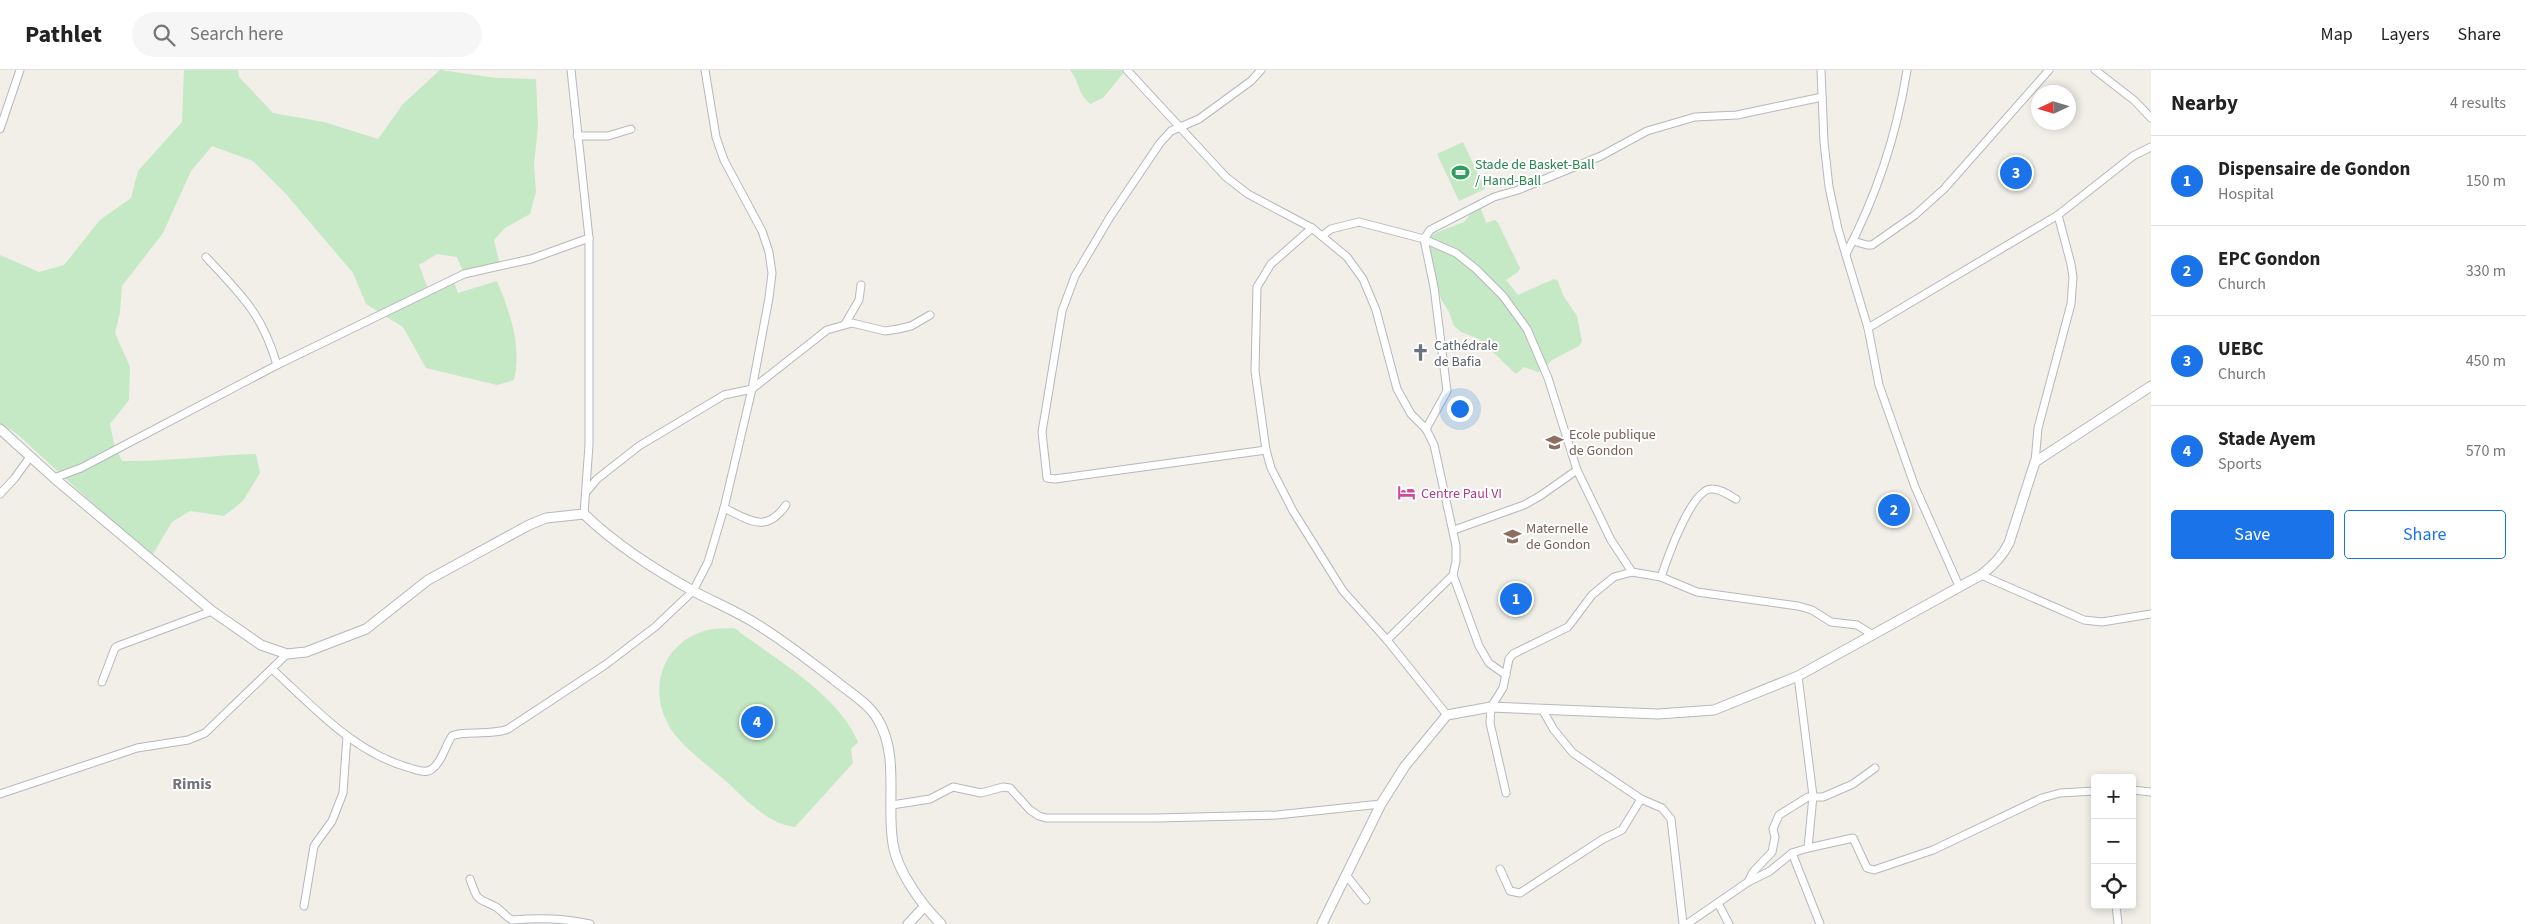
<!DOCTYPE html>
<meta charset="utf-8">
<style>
body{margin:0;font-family:"Source Sans 3",sans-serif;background:#f6f6f6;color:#222}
.controls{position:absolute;right:15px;bottom:15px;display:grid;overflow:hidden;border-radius:5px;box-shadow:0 2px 8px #0003}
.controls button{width:45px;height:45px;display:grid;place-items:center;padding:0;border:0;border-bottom:1px solid #e0e0e0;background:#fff;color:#222;font:25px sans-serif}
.compass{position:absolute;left:2031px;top:15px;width:45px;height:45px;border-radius:50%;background:#fff;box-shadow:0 2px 8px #0003;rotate:266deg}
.you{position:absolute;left:1459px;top:338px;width:18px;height:18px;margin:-12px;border:4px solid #fff;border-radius:50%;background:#1a73e8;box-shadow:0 0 0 8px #1a73e833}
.badge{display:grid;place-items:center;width:32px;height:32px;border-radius:50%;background:#1a73e8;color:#fff;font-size:16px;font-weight:700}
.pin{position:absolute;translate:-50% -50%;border:2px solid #fff;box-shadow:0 1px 5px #0006}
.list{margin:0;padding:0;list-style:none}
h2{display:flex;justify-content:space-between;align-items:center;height:65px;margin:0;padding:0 20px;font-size:21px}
h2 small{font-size:16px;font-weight:400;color:#767676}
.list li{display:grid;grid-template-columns:32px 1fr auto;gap:15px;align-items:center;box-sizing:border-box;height:90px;padding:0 20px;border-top:1px solid #e0e0e0}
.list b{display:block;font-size:19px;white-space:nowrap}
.list p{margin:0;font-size:16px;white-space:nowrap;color:#767676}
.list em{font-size:16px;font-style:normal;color:#767676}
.actions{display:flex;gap:10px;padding:15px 20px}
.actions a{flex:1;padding:11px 0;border:1px solid #1a73e8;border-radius:5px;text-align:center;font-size:18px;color:#1a73e8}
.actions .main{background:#1a73e8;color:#fff}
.icon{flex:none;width:28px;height:28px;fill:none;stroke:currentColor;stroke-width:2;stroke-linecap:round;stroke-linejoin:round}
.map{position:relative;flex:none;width:2151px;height:854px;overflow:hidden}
header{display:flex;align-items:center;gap:30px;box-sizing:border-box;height:70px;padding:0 25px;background:#fff;border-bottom:1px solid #e0e0e0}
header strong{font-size:24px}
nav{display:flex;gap:28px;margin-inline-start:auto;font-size:18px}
.search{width:350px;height:45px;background:#f6f6f6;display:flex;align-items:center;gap:12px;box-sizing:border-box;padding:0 18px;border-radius:28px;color:#767676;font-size:19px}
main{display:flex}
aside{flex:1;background:#fff}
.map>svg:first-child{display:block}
</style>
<header>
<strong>Pathlet</strong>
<div class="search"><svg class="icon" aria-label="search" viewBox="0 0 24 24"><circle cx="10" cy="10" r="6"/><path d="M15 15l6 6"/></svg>Search here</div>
<nav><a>Map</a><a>Layers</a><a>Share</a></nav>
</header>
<main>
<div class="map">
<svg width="2151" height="854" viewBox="0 0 2151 854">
<rect width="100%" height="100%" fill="#f1efe8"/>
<g fill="#c5e8c5">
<path d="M 184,0 L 238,0 L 239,7 L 273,43 L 324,52 L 378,69 L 403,34 L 440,0 L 496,8 L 536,9 L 538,56 L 534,94 L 536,122 L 530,144 L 505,158 L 494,170 L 500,195 L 464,204 L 457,187 L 437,184 L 419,195 L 428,219 L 454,212 L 458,223 L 497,211 C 510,242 522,277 514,310 L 497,315 L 426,298 L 403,257 L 366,234 L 353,203 L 286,124 L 253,91 L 212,76 L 191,101 L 163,163 L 122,216 L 120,242 L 115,263 L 130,297 L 129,330 L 110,354 L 114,374 L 122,391 C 167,392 212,385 256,384 L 260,403 L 243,431 L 224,446 L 190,441 L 172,452 L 151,487 L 16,363 L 0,354 L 0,185 L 39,202 L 64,195 L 100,150 L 131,128 L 138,101 L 182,52 Z"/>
<path d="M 1070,0 L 1126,0 L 1103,28 L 1090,34 C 1075,19 1081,14 1070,0 Z"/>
<path d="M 1463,72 L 1485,119 L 1459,131 L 1437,84 Z"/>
<path d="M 1477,137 L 1481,139 L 1486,153 L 1495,150 L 1498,153 L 1520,198 L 1518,202 L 1506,210 L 1518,225 L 1554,209 L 1558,211 L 1563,225 L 1577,246 L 1582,271 L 1579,276 L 1552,290 L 1542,301 L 1538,302 L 1524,297 L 1516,304 L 1479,269 L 1461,262 L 1454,256 L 1449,242 L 1441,229 L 1423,174 L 1433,164 L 1464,152 Z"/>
<path d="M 734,558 C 774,588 839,625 858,672 L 851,679 L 853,693 L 795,757 C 769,755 745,729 727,712 C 710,697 690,683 676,666 C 646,629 657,576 704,561 C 712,558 725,559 734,558 Z"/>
</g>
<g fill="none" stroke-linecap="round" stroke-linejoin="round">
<defs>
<g id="minor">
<path d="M 571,0 L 589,168 L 589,375 L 584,444"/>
<path d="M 1127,0 L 1226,107 L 1248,124 L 1312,158 L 1347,187 L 1363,209 L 1376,240 L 1397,319 L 1411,344 L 1426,359 L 1434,375 L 1456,476 L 1456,491 L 1453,505 L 1387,570 L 1447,645"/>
<path d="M 1261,0 L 1251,11 L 1199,49 L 1171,61 L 1160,73 L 1110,147 L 1075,206 L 1062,241 L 1042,362 L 1047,408 L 1055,409 L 1266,380"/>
<path d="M 1821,0 L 1824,72 L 1829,117 L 1838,159 L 1868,258 L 1879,315 L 1915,417 L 1959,516"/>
<path d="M 2095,0 L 2135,31 L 2151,48"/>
<path d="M 0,59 L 20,0"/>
<path d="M 577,66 L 608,66 L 631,59"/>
<path d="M 1312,158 L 1271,194 L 1257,217 L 1255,301 L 1266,380 L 1271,398 L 1293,441 L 1343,521 L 1387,570"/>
<path d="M 1322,166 L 1331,159 L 1359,152 L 1424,169 L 1456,183 L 1476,199 L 1503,226 L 1527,259 L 1548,308 L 1577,400 L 1611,470 L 1632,502 L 1661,507 L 1697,522 L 1798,536 L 1812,540 L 1831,552 L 1857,555 L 1873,565"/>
<path d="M 1853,171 L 1867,175 L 1872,175 L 1915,145 L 1944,119 L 2049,0"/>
<path d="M 1846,184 C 1876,127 1897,63 1907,0"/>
<path d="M 206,187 C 241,225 262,243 277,295"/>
<path d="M 845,254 L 859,230 L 861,215"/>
<path d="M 1868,258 L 2058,145 L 2133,86 L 2151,77"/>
<path d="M 1426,359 L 1447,321 L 1434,217 L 1424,169 L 1430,160 L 1494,127 L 1518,120 L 1601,86 L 1647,61 L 1695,47 L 1737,45 L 1822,27"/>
<path d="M 2035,392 L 2038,358 L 2071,234 L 2073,207 L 2071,194 L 2058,145"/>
<path d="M 54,408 L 81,398 L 277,295 L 464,204 L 531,189 L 589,168"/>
<path d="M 587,421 L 597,409 L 639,376 L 724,325 L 752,319 L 827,260 L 852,253 L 885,261 L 898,259 L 911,256 L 930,245"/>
<path d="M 0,424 L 14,409 L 30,387"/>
<path d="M 724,438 C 749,450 766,464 786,435"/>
<path d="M 1454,460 L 1524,435 L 1540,426 L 1577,400"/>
<path d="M 1453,505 L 1479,576 L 1489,593 L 1506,605"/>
<path d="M 1981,505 L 2084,550 L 2102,552 L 2151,544"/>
<path d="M 1661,507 C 1667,489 1691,420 1711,419 C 1719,418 1729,425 1736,429"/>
<path d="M 272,599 C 314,637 354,683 410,698 C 417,700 426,704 432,699 C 442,692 445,676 452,666 C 462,660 491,666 508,659 L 605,595 L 655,557 L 693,521 L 708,492 L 724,438 L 752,319 L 769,228 L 772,203 L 769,182 L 762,161 L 724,90 L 716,67 L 705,0"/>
<path d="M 102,612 L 115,578 L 118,576 L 212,541"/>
<path d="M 1542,639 L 1554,660 L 1573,683 L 1641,729 L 1662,738 L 1671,749 L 1683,854"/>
<path d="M 2132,720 L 2151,722"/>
<path d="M 1506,723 L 1490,653 L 1491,637 L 1503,618 L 1509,589 L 1513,584 L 1568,557 L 1592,525 L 1614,507 L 1632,502"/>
<path d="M 0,724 L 137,678 L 188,670 L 205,663 L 287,584"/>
<path d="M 892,735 L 930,729 L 953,717 L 981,723 L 1003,717 L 1010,718 L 1030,740 L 1039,746 L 1046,748 L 1157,748 L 1277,745 L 1381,734"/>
<path d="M 1808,778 L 1853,768 L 1867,798 L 1874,800 L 1933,780 L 2042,728 L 2060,723 L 2095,721"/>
<path d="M 1792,783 L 1820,854"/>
<path d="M 1500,799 L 1510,821 L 1520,823 L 1603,769 L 1622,760 L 1641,729"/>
<path d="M 1346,805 L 1366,830"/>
<path d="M 470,809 C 478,832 476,827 496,837 C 502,841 506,847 512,850 C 540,848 563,848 590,854"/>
<path d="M 1748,812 L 1753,802 L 1772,782 L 1775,767 L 1773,759 L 1779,745 L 1808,727 L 1823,727 L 1853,714 L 1875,698"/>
<path d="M 1718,833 L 1729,854"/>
<path d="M 2116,835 L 2118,854"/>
<path d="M 304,836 L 314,776 L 332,751 L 343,723 L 347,666"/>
<path d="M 1687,854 L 1748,812 L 1770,801 L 1792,783 L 1808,778 L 1813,726 L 1798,606"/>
</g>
<g id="tertiary">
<path d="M 0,359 L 54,408 L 212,541 L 261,575 L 287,584 L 306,582 L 366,559 L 428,510 L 529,455 L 546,448 L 584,444 C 617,476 655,500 695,522 C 716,533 738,542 758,555 C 784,571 808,590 832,608 C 846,620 867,632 877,648 C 900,684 886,734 893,774 C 897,801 922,835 941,854"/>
<path d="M 908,854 L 924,837"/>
<path d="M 1322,854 L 1381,734 L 1405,696 L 1447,645 L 1491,637 L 1658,644 L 1714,640 L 1798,606 L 1981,505 C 1993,496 2002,487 2009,473 L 2035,392 L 2151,316"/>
</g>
</defs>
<use href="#minor" stroke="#b5b8bc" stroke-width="9"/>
<use href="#tertiary" stroke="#b5b8bc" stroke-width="11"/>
<use href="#minor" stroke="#fff" stroke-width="7"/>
<use href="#tertiary" stroke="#fff" stroke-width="9"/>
</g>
<defs>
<symbol id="stadium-bare" viewBox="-9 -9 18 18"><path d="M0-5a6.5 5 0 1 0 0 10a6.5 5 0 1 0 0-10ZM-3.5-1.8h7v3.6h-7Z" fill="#2e9e5b" stroke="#fff" stroke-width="2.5" paint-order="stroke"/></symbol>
<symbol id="church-bare" viewBox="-9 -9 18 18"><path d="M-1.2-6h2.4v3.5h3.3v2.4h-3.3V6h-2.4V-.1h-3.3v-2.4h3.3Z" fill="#6b7280" stroke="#fff" stroke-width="2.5" paint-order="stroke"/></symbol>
<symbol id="school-bare" viewBox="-9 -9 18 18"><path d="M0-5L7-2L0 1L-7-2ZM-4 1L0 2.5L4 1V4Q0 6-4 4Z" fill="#8d6e63" stroke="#fff" stroke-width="2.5" paint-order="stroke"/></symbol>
<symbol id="hotel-bare" viewBox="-9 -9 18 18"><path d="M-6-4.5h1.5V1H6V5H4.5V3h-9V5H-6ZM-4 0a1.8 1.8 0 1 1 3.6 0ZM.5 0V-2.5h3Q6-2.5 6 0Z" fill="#d1479c" stroke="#fff" stroke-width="2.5" paint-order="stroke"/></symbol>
</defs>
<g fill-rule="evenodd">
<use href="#stadium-bare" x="1448" y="90" width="25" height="25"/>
<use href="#church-bare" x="1408" y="270" width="25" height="25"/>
<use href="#school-bare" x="1542" y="360" width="25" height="25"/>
<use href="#hotel-bare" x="1394" y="410" width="25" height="25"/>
<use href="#school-bare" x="1500" y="454" width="25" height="25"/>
</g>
<g text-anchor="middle" stroke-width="4" stroke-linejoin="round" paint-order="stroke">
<g font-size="14" fill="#27864d" stroke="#fff" text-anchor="start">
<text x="1475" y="99">Stade de Basket-Ball<tspan x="1475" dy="16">/ Hand-Ball</tspan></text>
</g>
<g font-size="14" fill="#5b616d" stroke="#fff" text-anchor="start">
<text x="1434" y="280">Cathédrale<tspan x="1434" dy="16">de Bafia</tspan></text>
</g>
<g font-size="14" fill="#785e54" stroke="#fff" text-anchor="start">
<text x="1569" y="369">Ecole publique<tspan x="1569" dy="16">de Gondon</tspan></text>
<text x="1526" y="463">Maternelle<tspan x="1526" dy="16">de Gondon</tspan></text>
</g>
<g font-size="14" fill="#b23c85" stroke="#fff" text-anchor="start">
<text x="1421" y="428">Centre Paul VI</text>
</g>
<g font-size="16" font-weight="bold" fill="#70757a" stroke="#fff">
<text x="192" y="719">Rimis</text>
</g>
</g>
</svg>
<div class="controls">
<button>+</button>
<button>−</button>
<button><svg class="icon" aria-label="locate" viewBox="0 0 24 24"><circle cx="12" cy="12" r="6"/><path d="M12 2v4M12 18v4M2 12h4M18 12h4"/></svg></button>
</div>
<svg class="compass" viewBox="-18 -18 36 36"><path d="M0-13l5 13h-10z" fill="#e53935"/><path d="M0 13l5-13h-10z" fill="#767676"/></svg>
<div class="you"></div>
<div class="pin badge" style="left:1516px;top:529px">1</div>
<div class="pin badge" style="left:1894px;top:440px">2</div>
<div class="pin badge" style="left:2016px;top:103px">3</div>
<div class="pin badge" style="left:757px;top:652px">4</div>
</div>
<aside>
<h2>Nearby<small>4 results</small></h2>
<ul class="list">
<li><span class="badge">1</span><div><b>Dispensaire de Gondon</b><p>Hospital</p></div><em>150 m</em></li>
<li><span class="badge">2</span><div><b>EPC Gondon</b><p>Church</p></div><em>330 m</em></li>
<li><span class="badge">3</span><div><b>UEBC</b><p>Church</p></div><em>450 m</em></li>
<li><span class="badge">4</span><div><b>Stade Ayem</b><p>Sports</p></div><em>570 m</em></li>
</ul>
<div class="actions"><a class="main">Save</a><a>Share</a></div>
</aside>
</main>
